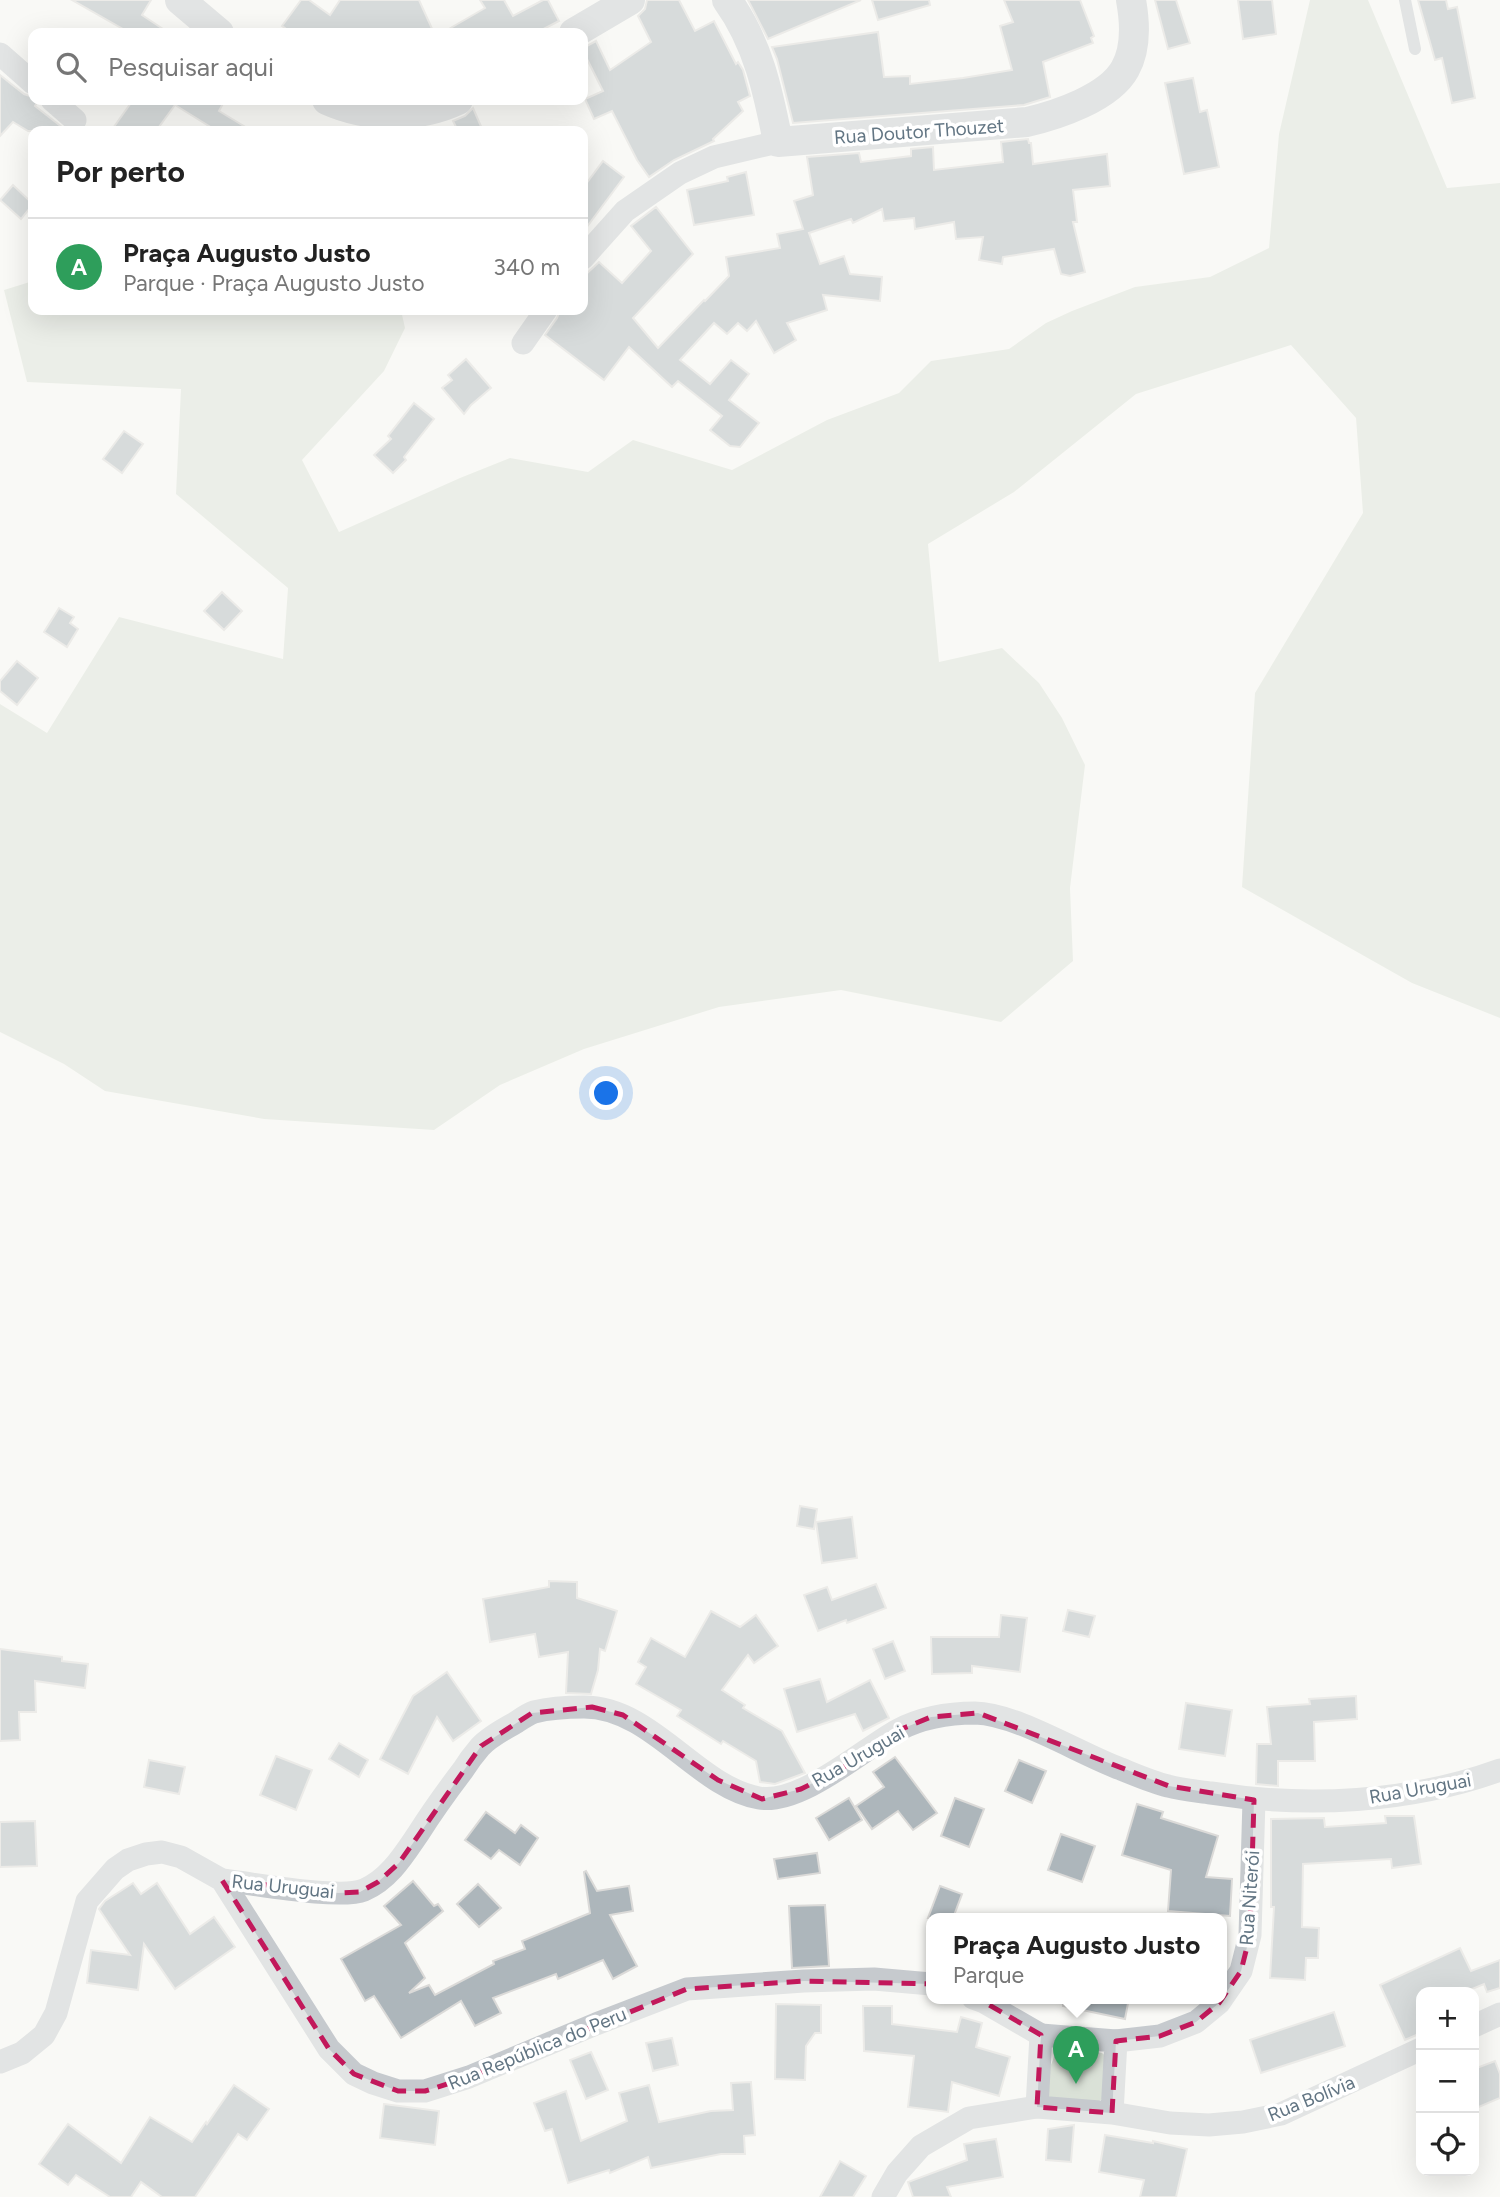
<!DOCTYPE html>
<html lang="pt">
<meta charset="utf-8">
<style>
body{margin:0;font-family:Figtree,sans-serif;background:#f6f6f6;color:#222}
.controls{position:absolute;right:21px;bottom:21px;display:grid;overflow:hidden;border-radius:14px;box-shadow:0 7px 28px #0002}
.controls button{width:63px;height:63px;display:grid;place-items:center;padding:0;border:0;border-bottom:2px solid #e0e0e0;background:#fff;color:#222;font:35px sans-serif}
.you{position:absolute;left:607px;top:1094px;width:24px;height:24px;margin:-18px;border:5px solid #fff;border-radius:50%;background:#1a73e8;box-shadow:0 0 0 10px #1a73e833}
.badge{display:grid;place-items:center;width:46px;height:46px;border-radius:50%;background:#d93025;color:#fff;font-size:23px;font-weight:700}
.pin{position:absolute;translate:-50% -58px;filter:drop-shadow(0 2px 4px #0008)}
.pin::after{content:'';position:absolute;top:37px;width:24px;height:21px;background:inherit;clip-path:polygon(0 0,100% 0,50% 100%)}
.popup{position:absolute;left:926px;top:1913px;width:301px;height:91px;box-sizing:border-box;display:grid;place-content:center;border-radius:14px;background:#fff;filter:drop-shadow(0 2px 5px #0005);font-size:23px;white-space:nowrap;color:#767676}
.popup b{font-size:26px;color:#222}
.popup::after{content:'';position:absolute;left:50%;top:100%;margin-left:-14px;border:14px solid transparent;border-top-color:#fff}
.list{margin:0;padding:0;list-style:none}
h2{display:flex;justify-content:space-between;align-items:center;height:91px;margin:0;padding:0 28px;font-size:30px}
h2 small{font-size:23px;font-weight:400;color:#767676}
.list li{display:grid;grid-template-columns:46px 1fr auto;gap:21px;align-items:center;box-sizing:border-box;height:98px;padding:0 28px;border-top:2px solid #e0e0e0}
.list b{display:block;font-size:26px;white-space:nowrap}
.list p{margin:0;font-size:23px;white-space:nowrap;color:#767676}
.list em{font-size:23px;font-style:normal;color:#767676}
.icon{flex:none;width:38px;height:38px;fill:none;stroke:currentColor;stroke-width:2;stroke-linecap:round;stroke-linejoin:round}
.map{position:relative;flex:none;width:1500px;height:2197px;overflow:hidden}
.search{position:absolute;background:#fff;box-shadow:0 7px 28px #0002;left:28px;top:28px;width:560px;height:77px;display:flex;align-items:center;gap:18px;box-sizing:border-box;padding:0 24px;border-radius:14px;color:#767676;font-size:26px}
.panel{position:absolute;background:#fff;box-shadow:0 7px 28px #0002;left:28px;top:126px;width:560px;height:189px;border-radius:14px}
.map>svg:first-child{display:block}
</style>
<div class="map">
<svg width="1500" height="2197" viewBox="0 0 1500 2197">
<rect width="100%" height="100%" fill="#f9f9f6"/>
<g fill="#dae1d7">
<path d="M 1310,0 L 1368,0 L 1447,188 L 1500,183 L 1500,1018 L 1412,983 L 1242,887 L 1255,693 L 1363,513 L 1356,418 L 1291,345 L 1136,394 L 1014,492 L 928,544 L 939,662 L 1002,648 L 1039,683 L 1062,718 L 1085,765 L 1070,888 L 1073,961 L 1001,1022 L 841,990 L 719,1007 L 584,1049 L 500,1085 L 434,1130 L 264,1119 L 105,1091 L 64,1064 L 0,1032 L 0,704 L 47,733 L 119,617 L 283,659 L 288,588 L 176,494 L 181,389 L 27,382 L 4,290 L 33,281 L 33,310 L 401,310 L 405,328 L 384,371 L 302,460 L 339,532 L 460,478 L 510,458 L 588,472 L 633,440 L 732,470 L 827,420 L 899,393 L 931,361 L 1009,349 L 1046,323 L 1072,311 L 1135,287 L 1210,277 L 1269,248 L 1279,134 Z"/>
<path d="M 1064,2047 L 1102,2053 L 1108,2058 L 1104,2098 L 1096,2103 L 1051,2100 L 1046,2093 L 1047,2075 L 1056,2052 Z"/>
</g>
<g fill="#adb6bb" stroke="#dbdad8" stroke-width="2">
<path d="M 72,0 L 151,0 L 142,15 L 169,33 L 130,33 Z"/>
<path d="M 301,0 L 309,0 L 330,15 L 340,0 L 419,0 L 434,33 L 292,33 L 282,26 Z"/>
<path d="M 480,0 L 504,0 L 513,16 L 543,0 L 548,0 L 559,21 L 536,33 L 442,33 L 485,8 Z"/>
<path d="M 647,0 L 679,0 L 695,31 L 714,21 L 736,64 L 738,62 L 743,70 L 750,96 L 738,102 L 743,111 L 713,139 L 714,141 L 674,160 L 649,177 L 637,160 L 612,111 L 594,119 L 585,99 L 603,91 L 583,51 L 583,48 L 596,41 L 610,70 L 651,42 L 638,16 L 645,9 Z"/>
<path d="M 748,0 L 861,0 L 768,39 Z"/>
<path d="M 872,0 L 929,0 L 930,5 L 878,20 Z"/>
<path d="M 1004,0 L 1080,0 L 1094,36 L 1091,38 L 1093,43 L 1043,62 L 1050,97 L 1024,105 L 793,123 L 777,59 L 772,47 L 878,32 L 884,77 L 910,76 L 910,84 L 963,78 L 1012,70 L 1000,26 L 1013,22 Z"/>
<path d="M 1155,0 L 1176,0 L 1190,43 L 1168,49 Z"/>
<path d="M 1238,0 L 1272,0 L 1276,34 L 1243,39 Z"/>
<path d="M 1418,0 L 1446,0 L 1448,9 L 1457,7 L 1475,98 L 1452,103 L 1442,58 L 1435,60 Z"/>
<path d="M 0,75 L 24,94 L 33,97 L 33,100 L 38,100 L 35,106 L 67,131 L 28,131 L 13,122 L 0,136 Z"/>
<path d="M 1193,78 L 1200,112 L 1207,110 L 1219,167 L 1184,174 L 1165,83 Z"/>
<path d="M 133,100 L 225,100 L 219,111 L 252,131 L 217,131 L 175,105 L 156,131 L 111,131 Z"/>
<path d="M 473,108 L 483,131 L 458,131 L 453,121 L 465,116 Z"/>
<path d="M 1028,139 L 1029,143 L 1031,143 L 1033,164 L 1107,154 L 1110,186 L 1073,190 L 1077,222 L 1073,222 L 1085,272 L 1070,276 L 1061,274 L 1054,249 L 1003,257 L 1002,264 L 979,260 L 983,237 L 956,239 L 954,222 L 915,229 L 914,218 L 884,221 L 882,209 L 853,223 L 851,219 L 809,233 L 820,264 L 844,256 L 850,274 L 882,277 L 880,301 L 823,295 L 827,310 L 787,323 L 796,340 L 774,353 L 756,321 L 747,331 L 738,323 L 727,334 L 714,323 L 680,360 L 710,384 L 731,360 L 749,374 L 729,400 L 759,423 L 740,447 L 730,446 L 710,430 L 722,416 L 678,381 L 672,387 L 629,347 L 604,380 L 545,335 L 557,318 L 560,310 L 583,310 L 583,277 L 599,262 L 622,283 L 651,251 L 631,226 L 656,207 L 693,254 L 633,318 L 658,348 L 704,300 L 705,301 L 729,276 L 726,257 L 780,248 L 777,234 L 803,229 L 794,201 L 813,195 L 807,157 L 859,153 L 861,162 L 911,156 L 911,149 L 933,147 L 934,170 L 1003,162 L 1001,142 Z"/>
<path d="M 603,161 L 624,177 L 583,232 L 583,188 Z"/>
<path d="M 746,172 L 754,215 L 694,225 L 687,190 L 728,181 L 727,177 Z"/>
<path d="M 13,185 L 33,204 L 21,219 L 0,200 Z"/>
<path d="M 466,359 L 491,388 L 471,405 L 464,414 L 442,388 L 452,380 L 448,375 Z"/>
<path d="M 414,403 L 434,419 L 404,457 L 406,460 L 393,473 L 374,455 L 391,439 L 388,436 Z"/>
<path d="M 124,431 L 143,444 L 122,473 L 103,459 Z"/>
<path d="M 222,592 L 242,611 L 224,630 L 204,611 Z"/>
<path d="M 59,608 L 74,617 L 70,623 L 78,629 L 67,647 L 44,632 Z"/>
<path d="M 17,661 L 38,678 L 17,705 L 0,691 L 0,681 Z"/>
<path d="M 800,1506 L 817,1509 L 814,1529 L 797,1526 Z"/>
<path d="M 852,1517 L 857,1558 L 822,1563 L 816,1522 Z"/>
<path d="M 549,1581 L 577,1582 L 577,1598 L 617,1611 L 605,1651 L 600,1649 L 598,1670 L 591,1694 L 566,1693 L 568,1652 L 539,1657 L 535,1634 L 490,1642 L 483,1599 L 549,1587 Z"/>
<path d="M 876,1584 L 886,1608 L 847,1623 L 846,1620 L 818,1631 L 804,1595 L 827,1587 L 832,1600 Z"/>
<path d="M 1068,1610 L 1095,1616 L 1089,1637 L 1063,1631 Z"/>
<path d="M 711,1611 L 740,1627 L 756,1615 L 778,1646 L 754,1663 L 748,1655 L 722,1690 L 745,1705 L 743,1708 L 782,1731 L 805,1773 L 775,1784 L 760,1782 L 756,1761 L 723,1741 L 721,1744 L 677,1716 L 681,1710 L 636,1684 L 646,1667 L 638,1662 L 651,1638 L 685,1657 Z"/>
<path d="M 1001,1615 L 1027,1618 L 1020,1672 L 972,1666 L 972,1673 L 932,1674 L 931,1637 L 999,1637 Z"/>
<path d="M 893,1641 L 905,1671 L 885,1679 L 873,1649 Z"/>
<path d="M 0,1649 L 62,1657 L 62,1661 L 88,1664 L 85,1688 L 35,1681 L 36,1712 L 19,1712 L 20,1740 L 0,1741 Z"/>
<path d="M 447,1672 L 481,1721 L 453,1741 L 437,1717 L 408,1774 L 380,1759 L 413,1696 Z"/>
<path d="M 820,1679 L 827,1702 L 870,1680 L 889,1718 L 863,1731 L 855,1714 L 797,1732 L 784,1689 Z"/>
<path d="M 1356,1696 L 1357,1719 L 1314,1722 L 1315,1761 L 1278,1761 L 1278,1786 L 1256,1784 L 1257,1744 L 1271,1744 L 1267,1707 L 1310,1704 L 1309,1699 Z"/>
<path d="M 1186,1703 L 1232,1710 L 1225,1756 L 1179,1749 Z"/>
<path d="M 339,1743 L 368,1760 L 359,1777 L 329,1759 Z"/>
<path d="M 276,1756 L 312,1770 L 296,1810 L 260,1795 Z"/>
<path d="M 895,1757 L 937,1813 L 913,1830 L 898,1811 L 872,1829 L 856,1806 L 884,1787 L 873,1772 Z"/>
<path d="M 149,1760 L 185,1767 L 179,1794 L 144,1787 Z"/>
<path d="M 1019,1760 L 1046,1771 L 1032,1803 L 1005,1791 Z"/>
<path d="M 849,1798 L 862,1820 L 829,1840 L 816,1818 Z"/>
<path d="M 955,1798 L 984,1809 L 969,1847 L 941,1836 Z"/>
<path d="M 1137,1804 L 1163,1812 L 1161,1818 L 1218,1836 L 1206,1877 L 1232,1879 L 1230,1916 L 1168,1911 L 1171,1870 L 1122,1855 Z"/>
<path d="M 486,1812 L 515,1833 L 521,1825 L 538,1838 L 520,1865 L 499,1850 L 491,1859 L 465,1840 Z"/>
<path d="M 1385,1816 L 1414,1816 L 1421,1864 L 1392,1868 L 1391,1859 L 1303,1864 L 1302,1927 L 1319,1928 L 1318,1958 L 1306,1958 L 1305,1980 L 1270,1978 L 1274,1907 L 1271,1907 L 1271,1819 L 1324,1818 L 1325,1827 L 1386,1823 Z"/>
<path d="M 35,1821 L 37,1866 L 0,1867 L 0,1822 Z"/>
<path d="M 1061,1834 L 1095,1846 L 1082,1882 L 1048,1870 Z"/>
<path d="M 817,1853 L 820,1873 L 778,1879 L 774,1859 Z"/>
<path d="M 586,1871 L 597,1891 L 629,1886 L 633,1911 L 610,1915 L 637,1966 L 613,1979 L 603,1960 L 558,1979 L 556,1974 L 493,1998 L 501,2013 L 475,2026 L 461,2001 L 401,2038 L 374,1996 L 365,2001 L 341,1959 L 401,1925 L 384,1906 L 413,1881 L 434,1906 L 438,1904 L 443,1911 L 405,1943 L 425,1978 L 409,1993 L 429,1985 L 435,1995 L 494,1964 L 493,1961 L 525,1949 L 522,1941 L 590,1913 L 584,1872 Z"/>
<path d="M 133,1883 L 141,1894 L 157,1883 L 190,1934 L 214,1917 L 235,1947 L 175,1989 L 144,1944 L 138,1990 L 87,1983 L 91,1950 L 130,1955 L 99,1909 L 105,1901 Z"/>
<path d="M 478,1884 L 501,1908 L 479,1927 L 457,1904 Z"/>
<path d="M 940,1886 L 962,1894 L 953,1918 L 928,1918 Z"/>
<path d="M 825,1905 L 829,1966 L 792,1968 L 789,1906 Z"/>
<path d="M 1460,1948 L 1471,1971 L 1500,1960 L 1500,1988 L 1487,1992 L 1484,1984 L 1465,1992 L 1421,1992 L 1421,2033 L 1405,2040 L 1380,1985 Z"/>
<path d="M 1064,1998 L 1129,1998 L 1125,2019 L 1063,2006 Z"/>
<path d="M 776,2004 L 821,2005 L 821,2033 L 815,2033 L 806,2046 L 805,2080 L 775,2079 Z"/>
<path d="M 863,2006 L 892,2006 L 892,2024 L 957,2032 L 961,2017 L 982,2023 L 976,2047 L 1010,2057 L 999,2096 L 952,2082 L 948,2112 L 908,2107 L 914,2056 L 864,2051 Z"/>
<path d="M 1334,2012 L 1345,2046 L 1261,2073 L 1250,2040 Z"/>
<path d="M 672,2038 L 678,2065 L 653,2071 L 646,2043 Z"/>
<path d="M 591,2052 L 608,2090 L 586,2099 L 570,2060 Z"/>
<path d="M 1495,2061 L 1500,2074 L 1500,2098 L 1474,2109 L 1474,2069 Z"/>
<path d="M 751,2082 L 755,2135 L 744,2136 L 745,2154 L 721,2154 L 651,2168 L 648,2157 L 610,2173 L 609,2170 L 568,2183 L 552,2129 L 545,2131 L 534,2103 L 566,2091 L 581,2141 L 627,2121 L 619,2093 L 649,2085 L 659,2122 L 711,2111 L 733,2110 L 731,2083 Z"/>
<path d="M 234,2085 L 269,2109 L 247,2140 L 238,2134 L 195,2197 L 162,2197 L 141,2182 L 131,2197 L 110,2197 L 76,2175 L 68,2185 L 39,2164 L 68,2124 L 121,2163 L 150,2117 L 192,2142 L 206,2122 L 207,2124 Z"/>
<path d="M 384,2104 L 439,2111 L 435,2145 L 380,2138 Z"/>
<path d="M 1074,2125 L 1071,2162 L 1046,2160 L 1048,2129 Z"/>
<path d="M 1105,2135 L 1153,2143 L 1153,2141 L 1187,2149 L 1176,2197 L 1140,2197 L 1144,2180 L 1099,2172 Z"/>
<path d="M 996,2139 L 1003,2177 L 947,2187 L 951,2197 L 913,2197 L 908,2182 L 967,2160 L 964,2144 Z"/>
<path d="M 840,2161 L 866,2176 L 853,2197 L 820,2197 Z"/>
</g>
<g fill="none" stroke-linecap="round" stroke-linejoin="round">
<path stroke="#c6cace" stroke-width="12" d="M 1405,0 L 1415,49"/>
<g stroke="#c6cace" stroke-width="23">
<path d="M 0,54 L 33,83"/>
<path d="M 52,100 L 75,120"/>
<path d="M 583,258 L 625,211 L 680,173 L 714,157 L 778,142"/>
<path d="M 523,343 L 546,310"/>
<path d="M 222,1880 C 252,1883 339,1900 364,1890 C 389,1879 403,1856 418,1834 C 432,1812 447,1791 463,1770 C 468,1762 474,1754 480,1747 C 489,1737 504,1729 515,1723 C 521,1719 528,1714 534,1712 C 550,1708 568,1707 584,1707 C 652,1707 697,1787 759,1798 C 801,1805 863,1749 898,1730 C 921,1718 948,1713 975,1713 C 1017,1714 1080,1754 1121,1769 C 1136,1775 1152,1782 1168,1786 C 1182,1790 1197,1791 1211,1793 C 1306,1808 1409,1803 1500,1770"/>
<path d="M 973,1998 L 984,2002 L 1041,2035"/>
<path d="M 1474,2026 L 1500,2014"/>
<path d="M 1116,2041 L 1160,2036 L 1196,2022 L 1219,2003 L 1241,1971 L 1250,1935 L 1254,1800"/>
<path d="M 0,2062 L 22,2053 L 44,2035 L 56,2013 L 87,1901 L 115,1869 L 128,1860 L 146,1854 L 162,1852 L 181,1857 L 222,1880 L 329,2049 L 354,2074 L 373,2083 L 398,2091 L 425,2091 L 469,2077 L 596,2024 L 687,1989 L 804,1981 L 874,1979 L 931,1984"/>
<path d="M 1112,2113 L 1116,2041 L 1041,2035 L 1037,2107 L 1112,2113 L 1170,2123 L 1209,2125 L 1243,2122 L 1281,2114 L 1421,2049"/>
<path d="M 883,2197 L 897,2173 L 921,2146 L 969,2118 L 1037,2107"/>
</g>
<g stroke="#c6cace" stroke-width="30">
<path d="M 180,0 L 219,33"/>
<path d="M 727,0 C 758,43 768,91 778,142 L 1027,122 C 1057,115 1109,98 1125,69 C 1137,48 1135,22 1131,0"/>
<path d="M 574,33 L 630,0"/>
<path d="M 327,100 C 367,118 418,119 458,100"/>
</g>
</g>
<path d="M0 0H1500V2197H0ZM 592,1707 L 623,1715 L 718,1780 L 762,1799 L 801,1789 L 841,1769 L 899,1730 L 931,1717 L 978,1713 L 1169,1786 L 1254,1800 L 1250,1935 L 1241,1971 L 1219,2003 L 1196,2022 L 1160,2036 L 1116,2041 L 1112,2113 L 1037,2107 L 1041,2035 L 984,2002 L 935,1984 L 804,1981 L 687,1989 L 469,2077 L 425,2091 L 398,2091 L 354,2074 L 329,2049 L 222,1880 L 338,1893 L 360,1892 L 378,1882 L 399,1863 L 481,1746 L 532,1713 Z" fill="#f9f9f6" fill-opacity=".55" fill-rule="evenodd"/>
<path fill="none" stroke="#c2185b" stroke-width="5" stroke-dasharray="14 9" stroke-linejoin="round" d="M 592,1707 L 623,1715 L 718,1780 L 762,1799 L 801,1789 L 841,1769 L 899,1730 L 931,1717 L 978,1713 L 1169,1786 L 1254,1800 L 1250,1935 L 1241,1971 L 1219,2003 L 1196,2022 L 1160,2036 L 1116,2041 L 1112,2113 L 1037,2107 L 1041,2035 L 984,2002 L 935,1984 L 804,1981 L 687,1989 L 469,2077 L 425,2091 L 398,2091 L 354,2074 L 329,2049 L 222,1880 L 338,1893 L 360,1892 L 378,1882 L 399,1863 L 481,1746 L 532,1713 Z"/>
<g text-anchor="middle" stroke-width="7" stroke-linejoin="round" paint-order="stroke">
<g font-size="19" fill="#627583" stroke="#fff">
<text transform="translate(919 131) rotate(-4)" y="7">Rua Doutor Thouzet</text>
<text transform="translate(858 1756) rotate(-30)" y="7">Rua Uruguai</text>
<text transform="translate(1420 1788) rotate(-10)" y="7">Rua Uruguai</text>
<text transform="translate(283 1886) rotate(6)" y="7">Rua Uruguai</text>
<text transform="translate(1249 1898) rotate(-86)" y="7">Rua Niterói</text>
<text transform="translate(537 2048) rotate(-22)" y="7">Rua República do Peru</text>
<text transform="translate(1311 2098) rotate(-22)" y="7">Rua Bolívia</text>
</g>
</g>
</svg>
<div class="controls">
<button>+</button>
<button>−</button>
<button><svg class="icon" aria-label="locate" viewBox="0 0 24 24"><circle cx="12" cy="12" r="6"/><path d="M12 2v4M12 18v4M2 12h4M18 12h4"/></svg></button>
</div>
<div class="you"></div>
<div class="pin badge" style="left:1076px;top:2084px;background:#2e9e5b">A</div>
<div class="popup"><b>Praça Augusto Justo</b>Parque</div>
<div class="search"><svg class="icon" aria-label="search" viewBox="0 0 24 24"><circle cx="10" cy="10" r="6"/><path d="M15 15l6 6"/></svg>Pesquisar aqui</div>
<section class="panel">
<h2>Por perto<small></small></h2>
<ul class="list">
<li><span class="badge" style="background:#2e9e5b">A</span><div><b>Praça Augusto Justo</b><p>Parque · Praça Augusto Justo</p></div><em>340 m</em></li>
</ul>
</section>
</div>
